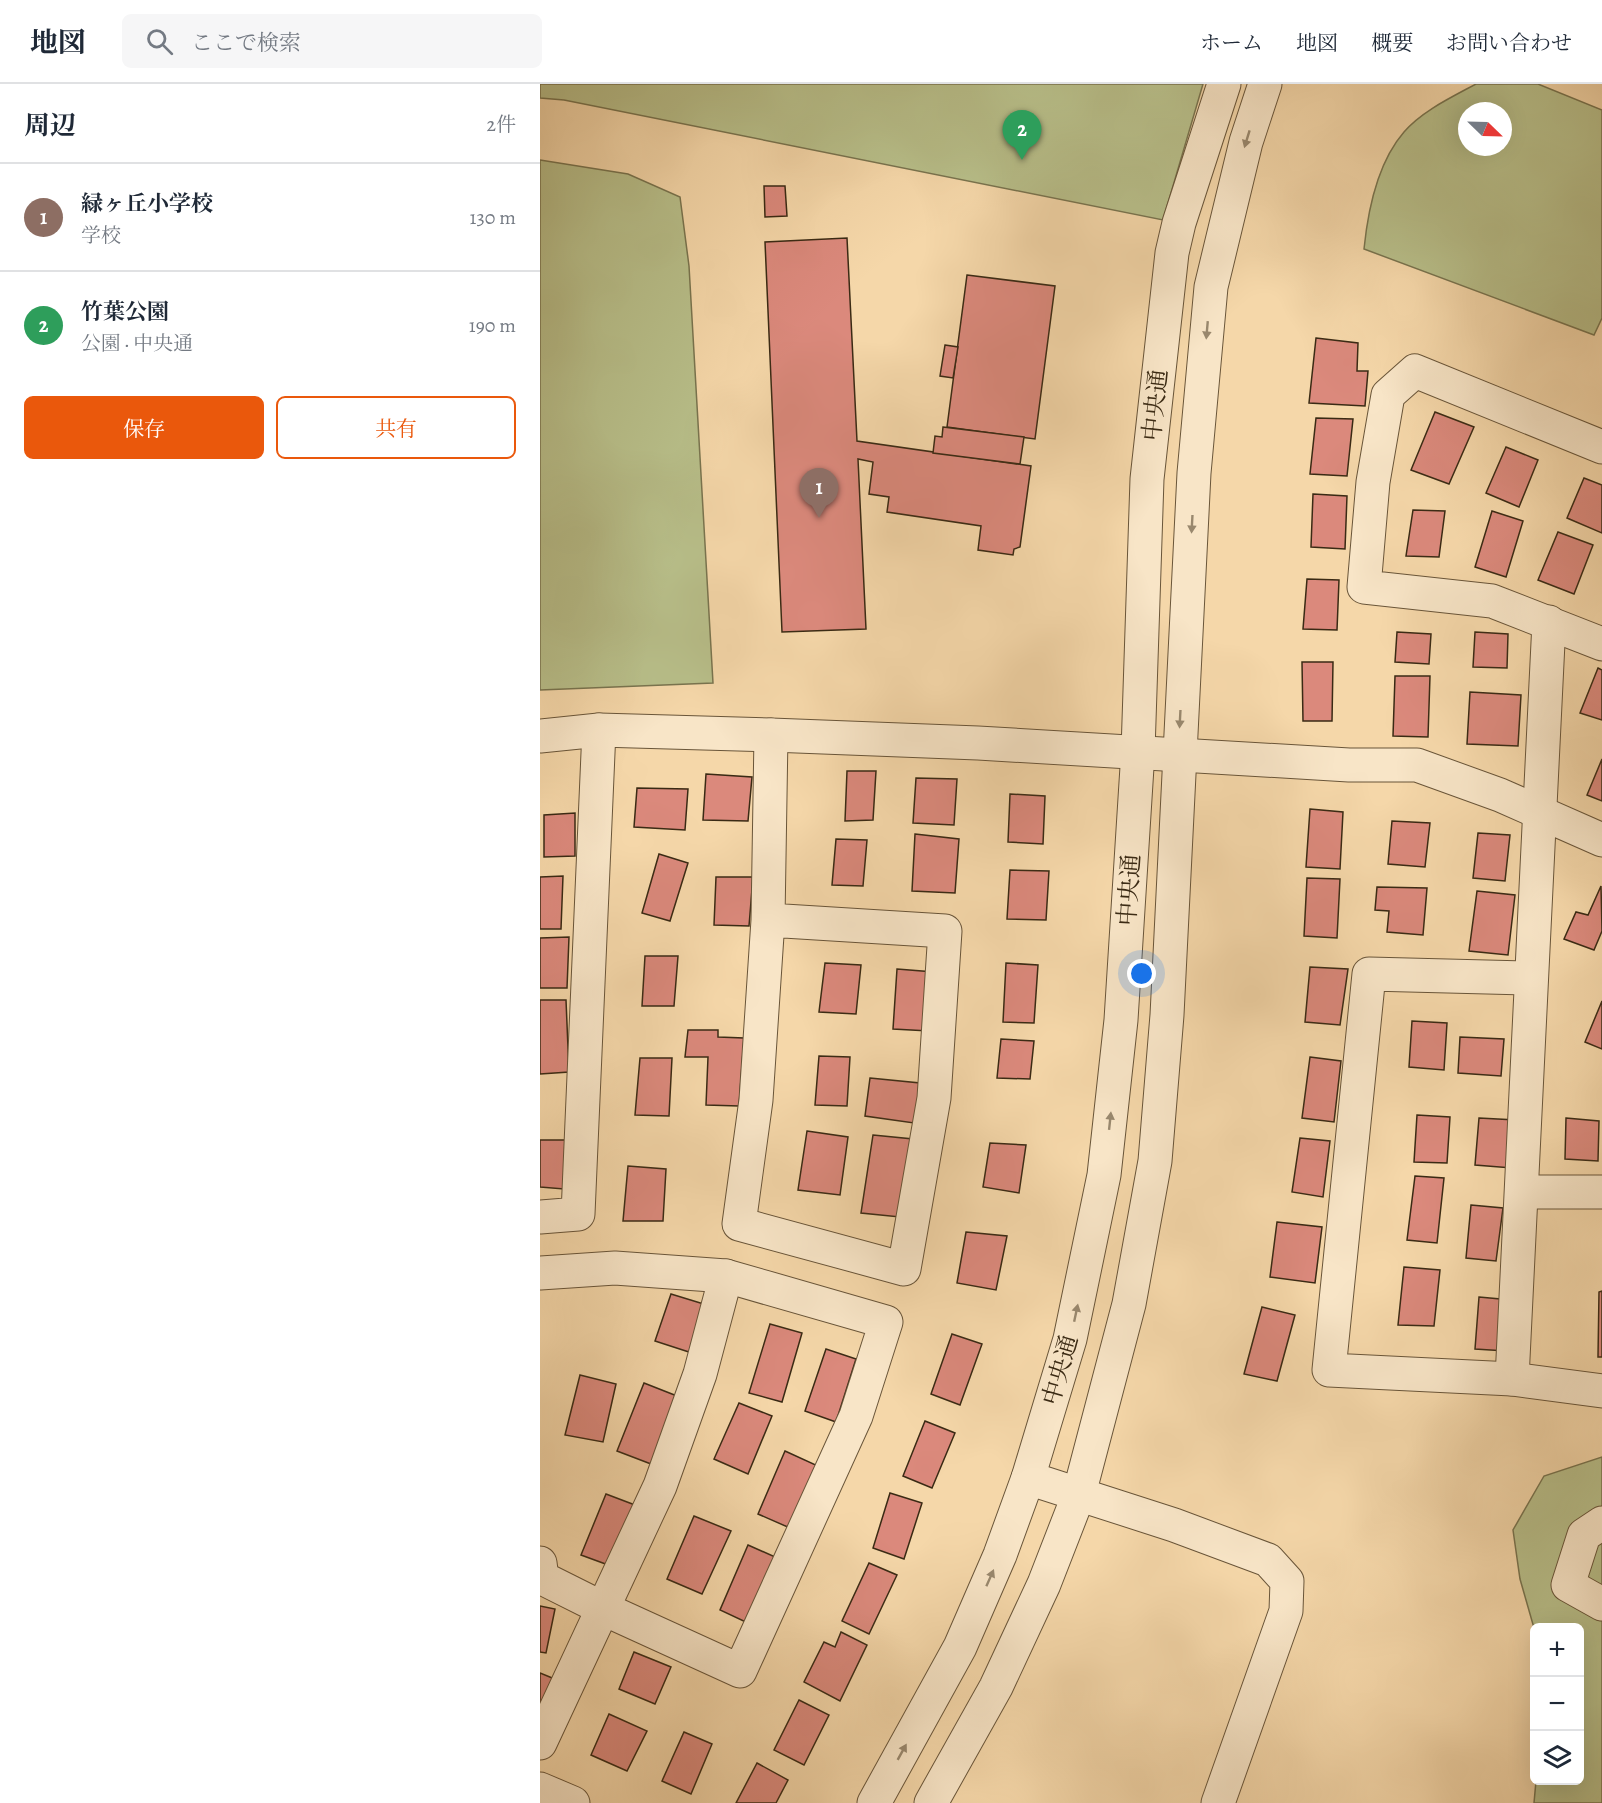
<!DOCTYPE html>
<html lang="ja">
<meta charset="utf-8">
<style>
body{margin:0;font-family:Alegreya,"Noto Serif JP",serif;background:#f6f6f7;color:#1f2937}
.controls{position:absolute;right:18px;bottom:18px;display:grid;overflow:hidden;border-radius:9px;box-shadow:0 6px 24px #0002}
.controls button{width:54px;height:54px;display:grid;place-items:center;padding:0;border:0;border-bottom:2px solid #e0e1e3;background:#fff;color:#1f2937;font:30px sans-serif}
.compass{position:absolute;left:918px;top:18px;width:54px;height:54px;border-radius:50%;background:#fff;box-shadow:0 6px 24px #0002;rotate:113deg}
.you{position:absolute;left:602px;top:890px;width:21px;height:21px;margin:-15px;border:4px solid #fff;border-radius:50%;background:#1a73e8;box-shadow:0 0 0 9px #1a73e833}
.badge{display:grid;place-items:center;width:39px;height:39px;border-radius:50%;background:#ea580c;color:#fff;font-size:20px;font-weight:700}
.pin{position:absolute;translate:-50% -50px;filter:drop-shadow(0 2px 3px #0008)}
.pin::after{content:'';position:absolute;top:32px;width:21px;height:18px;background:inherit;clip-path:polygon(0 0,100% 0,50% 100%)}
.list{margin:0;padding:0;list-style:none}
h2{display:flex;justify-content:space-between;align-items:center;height:78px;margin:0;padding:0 24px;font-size:26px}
h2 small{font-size:20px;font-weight:400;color:#747a83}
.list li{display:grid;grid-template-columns:39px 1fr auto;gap:18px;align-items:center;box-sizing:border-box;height:108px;padding:0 24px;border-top:2px solid #e0e1e3}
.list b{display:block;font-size:22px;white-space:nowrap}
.list p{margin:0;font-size:20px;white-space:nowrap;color:#747a83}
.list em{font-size:20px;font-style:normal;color:#747a83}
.actions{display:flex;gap:12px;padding:18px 24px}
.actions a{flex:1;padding:14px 0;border:2px solid #ea580c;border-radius:9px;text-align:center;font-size:21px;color:#ea580c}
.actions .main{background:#ea580c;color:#fff}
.icon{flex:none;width:33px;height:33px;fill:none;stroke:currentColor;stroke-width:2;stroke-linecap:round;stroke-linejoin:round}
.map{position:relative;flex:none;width:1062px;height:1719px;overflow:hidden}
header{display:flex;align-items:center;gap:36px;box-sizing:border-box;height:84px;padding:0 30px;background:#fff;border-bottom:2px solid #e0e1e3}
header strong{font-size:28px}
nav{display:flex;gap:33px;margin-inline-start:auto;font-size:21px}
.search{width:420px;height:54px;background:#f6f6f7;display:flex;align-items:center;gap:15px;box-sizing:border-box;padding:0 21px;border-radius:9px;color:#747a83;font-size:22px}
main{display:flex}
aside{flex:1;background:#fff}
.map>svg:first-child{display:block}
</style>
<header>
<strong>地図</strong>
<div class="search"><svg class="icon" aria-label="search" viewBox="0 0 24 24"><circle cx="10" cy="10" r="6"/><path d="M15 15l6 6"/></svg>ここで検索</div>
<nav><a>ホーム</a><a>地図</a><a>概要</a><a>お問い合わせ</a></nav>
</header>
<main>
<aside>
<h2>周辺<small>2件</small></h2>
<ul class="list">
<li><span class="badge" style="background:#8d6e63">1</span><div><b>緑ヶ丘小学校</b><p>学校</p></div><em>130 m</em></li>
<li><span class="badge" style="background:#2e9e5b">2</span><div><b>竹葉公園</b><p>公園 · 中央通</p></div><em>190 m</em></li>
</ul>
<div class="actions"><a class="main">保存</a><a>共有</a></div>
</aside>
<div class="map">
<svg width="1062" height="1719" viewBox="0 0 1062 1719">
<rect width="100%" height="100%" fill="#f5d7a9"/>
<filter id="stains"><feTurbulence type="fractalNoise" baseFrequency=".00333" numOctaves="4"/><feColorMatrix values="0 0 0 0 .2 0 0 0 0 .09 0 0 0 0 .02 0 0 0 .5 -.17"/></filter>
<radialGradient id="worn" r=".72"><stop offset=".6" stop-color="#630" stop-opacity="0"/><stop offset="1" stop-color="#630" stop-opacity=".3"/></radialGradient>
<g fill="#b8bf8a" stroke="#79744f" stroke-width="1.5" fill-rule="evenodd">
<path d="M 0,0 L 663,0 L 623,136 L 24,16 L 0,14 Z"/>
<path d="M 936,0 L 998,0 L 1062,26 L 1062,234 L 1054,251 L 824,165 C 828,125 837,79 864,48 C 882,27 912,13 936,0 ZM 927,27 L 963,27 L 963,63 L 927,63 Z"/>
<path d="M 0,76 L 88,90 L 140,113 L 149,182 L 173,599 L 0,606 Z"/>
<path d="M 1062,1373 L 1062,1719 L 994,1719 L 996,1697 L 1040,1696 L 1040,1544 L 994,1544 L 980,1495 L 973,1446 L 1004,1392 Z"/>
</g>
<g fill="#db897c" stroke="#3a2a14" stroke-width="1.5">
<path d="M 224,102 L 245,102 L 247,132 L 225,133 Z"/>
<path d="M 307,154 L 317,357 L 491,382 L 480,463 L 474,465 L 473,471 L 438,466 L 441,442 L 347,428 L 349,413 L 329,410 L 333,378 L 318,375 L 326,545 L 242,548 L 225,158 Z"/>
<path d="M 427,191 L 515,202 L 495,355 L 407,343 Z"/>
<path d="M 776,254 L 818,259 L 817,287 L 828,287 L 825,322 L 769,319 Z"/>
<path d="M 405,261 L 418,263 L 413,294 L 400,292 Z"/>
<path d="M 895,328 L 934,343 L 909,400 L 871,386 Z"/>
<path d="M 776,334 L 813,335 L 807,392 L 770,390 Z"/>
<path d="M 403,343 L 484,353 L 480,380 L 393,369 L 395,352 L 402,353 Z"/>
<path d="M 966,363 L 998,376 L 979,423 L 946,409 Z"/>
<path d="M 1044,394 L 1062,401 L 1062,449 L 1027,434 Z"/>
<path d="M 773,410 L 807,412 L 805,465 L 771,463 Z"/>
<path d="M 873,426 L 905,427 L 899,473 L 866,472 Z"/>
<path d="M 952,427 L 983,437 L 966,493 L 935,483 Z"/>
<path d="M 1018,448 L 1053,461 L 1034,510 L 998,496 Z"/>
<path d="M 767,495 L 799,496 L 797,546 L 763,545 Z"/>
<path d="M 857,548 L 891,550 L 889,580 L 855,578 Z"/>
<path d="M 935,548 L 968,550 L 967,584 L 933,583 Z"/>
<path d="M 762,578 L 793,578 L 792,637 L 763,637 Z"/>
<path d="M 1058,584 L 1062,586 L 1062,636 L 1040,629 Z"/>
<path d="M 855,592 L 890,592 L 888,653 L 853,652 Z"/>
<path d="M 930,608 L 981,611 L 978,662 L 927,660 Z"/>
<path d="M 1062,675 L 1062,717 L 1047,711 Z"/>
<path d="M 307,687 L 336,687 L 333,736 L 305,737 Z"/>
<path d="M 166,690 L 212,693 L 208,737 L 163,736 Z"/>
<path d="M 376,694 L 417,695 L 414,741 L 373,739 Z"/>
<path d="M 97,704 L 148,705 L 145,746 L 94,743 Z"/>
<path d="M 470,710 L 505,712 L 503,760 L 468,758 Z"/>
<path d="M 770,725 L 803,728 L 800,785 L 766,783 Z"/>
<path d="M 35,729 L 35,772 L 4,773 L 4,731 Z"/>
<path d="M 852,737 L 890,739 L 885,783 L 848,780 Z"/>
<path d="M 938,749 L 970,751 L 965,797 L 933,794 Z"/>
<path d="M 375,750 L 419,755 L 415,809 L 372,807 Z"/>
<path d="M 296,755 L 327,756 L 323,802 L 292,801 Z"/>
<path d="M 119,770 L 148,779 L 130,837 L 102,829 Z"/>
<path d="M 470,786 L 509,787 L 506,836 L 467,835 Z"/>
<path d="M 23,792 L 21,845 L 0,845 L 0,793 Z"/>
<path d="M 176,793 L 213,793 L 209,842 L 174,841 Z"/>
<path d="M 767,794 L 800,795 L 797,854 L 764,852 Z"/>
<path d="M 1061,802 L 1062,847 L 1054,866 L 1024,855 L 1036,828 L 1048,831 Z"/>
<path d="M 837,803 L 887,804 L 883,851 L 847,848 L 849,827 L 835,826 Z"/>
<path d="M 937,807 L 975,811 L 968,871 L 929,867 Z"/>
<path d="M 29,853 L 27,904 L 0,904 L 0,854 Z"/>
<path d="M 105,872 L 138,872 L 134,922 L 102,922 Z"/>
<path d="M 285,879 L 321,881 L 316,930 L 279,928 Z"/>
<path d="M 466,879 L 498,881 L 494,939 L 463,938 Z"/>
<path d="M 770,883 L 808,885 L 800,941 L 765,938 Z"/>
<path d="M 357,885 L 394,888 L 389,947 L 353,945 Z"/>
<path d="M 0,916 L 26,916 L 29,988 L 0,990 Z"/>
<path d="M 1062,917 L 1062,965 L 1045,958 Z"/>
<path d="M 872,937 L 907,939 L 904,986 L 869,983 Z"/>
<path d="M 148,946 L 178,946 L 178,953 L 204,954 L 199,1022 L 166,1021 L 168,973 L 145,973 Z"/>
<path d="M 920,953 L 964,955 L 961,992 L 918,989 Z"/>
<path d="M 461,955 L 494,957 L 490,995 L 457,994 Z"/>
<path d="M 279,972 L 310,973 L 307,1022 L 275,1021 Z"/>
<path d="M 770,973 L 801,977 L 794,1038 L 762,1034 Z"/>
<path d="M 100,974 L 132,974 L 129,1032 L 95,1031 Z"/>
<path d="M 330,994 L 380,999 L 374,1039 L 325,1032 Z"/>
<path d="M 877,1031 L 910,1033 L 907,1079 L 874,1078 Z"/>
<path d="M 939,1034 L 976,1036 L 972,1084 L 935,1081 Z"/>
<path d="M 1026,1034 L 1059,1037 L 1058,1077 L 1025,1075 Z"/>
<path d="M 267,1047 L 308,1053 L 300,1111 L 258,1106 Z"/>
<path d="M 333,1051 L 373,1055 L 360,1133 L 321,1129 Z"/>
<path d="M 760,1054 L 790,1057 L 783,1113 L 752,1108 Z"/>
<path d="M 0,1056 L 28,1056 L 24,1105 L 0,1103 Z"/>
<path d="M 450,1059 L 486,1061 L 479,1109 L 443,1103 Z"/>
<path d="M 88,1082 L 126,1085 L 123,1137 L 83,1137 Z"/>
<path d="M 875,1092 L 904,1094 L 897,1159 L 867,1156 Z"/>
<path d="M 931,1121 L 963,1124 L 956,1177 L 926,1174 Z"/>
<path d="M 737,1138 L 782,1143 L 775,1199 L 730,1193 Z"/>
<path d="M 426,1148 L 467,1152 L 456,1206 L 417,1199 Z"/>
<path d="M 864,1183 L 900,1186 L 894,1242 L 858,1241 Z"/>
<path d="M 1062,1207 L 1062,1273 L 1058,1273 L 1059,1208 Z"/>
<path d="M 131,1210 L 167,1221 L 152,1269 L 115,1257 Z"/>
<path d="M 939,1213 L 971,1216 L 966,1267 L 935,1265 Z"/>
<path d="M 722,1223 L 755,1231 L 737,1297 L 704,1290 Z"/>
<path d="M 230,1240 L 262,1249 L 242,1318 L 209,1309 Z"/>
<path d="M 412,1250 L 442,1260 L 420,1321 L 391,1310 Z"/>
<path d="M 286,1265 L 316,1275 L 296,1338 L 265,1327 Z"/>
<path d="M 40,1291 L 76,1300 L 63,1358 L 25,1351 Z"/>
<path d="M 104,1299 L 137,1312 L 111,1380 L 77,1367 Z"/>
<path d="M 199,1319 L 232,1332 L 208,1390 L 174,1375 Z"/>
<path d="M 385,1337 L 415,1349 L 392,1404 L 363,1392 Z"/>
<path d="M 245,1367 L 278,1382 L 250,1444 L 218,1430 Z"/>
<path d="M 350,1409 L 382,1419 L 364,1475 L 333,1464 Z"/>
<path d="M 66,1410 L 95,1421 L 71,1482 L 41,1471 Z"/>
<path d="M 154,1432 L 191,1447 L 162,1510 L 127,1495 Z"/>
<path d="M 208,1461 L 242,1476 L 210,1540 L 180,1526 Z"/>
<path d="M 329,1479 L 357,1491 L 329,1550 L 302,1537 Z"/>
<path d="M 0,1522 L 15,1525 L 6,1569 L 0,1568 Z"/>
<path d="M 301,1548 L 327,1561 L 300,1617 L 264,1598 L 284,1558 L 295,1563 Z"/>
<path d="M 94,1568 L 131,1583 L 115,1620 L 79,1605 Z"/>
<path d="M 0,1589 L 17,1596 L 0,1632 Z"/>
<path d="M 259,1616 L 289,1631 L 264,1681 L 234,1666 Z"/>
<path d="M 69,1630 L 107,1647 L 87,1687 L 51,1671 Z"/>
<path d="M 144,1648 L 172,1660 L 151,1710 L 122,1697 Z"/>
<path d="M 217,1679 L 248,1696 L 236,1719 L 196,1719 Z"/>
</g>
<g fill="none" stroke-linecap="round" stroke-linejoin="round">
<defs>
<g id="minor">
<path d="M 1062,363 L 875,287 L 848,311 L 833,398 L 824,503 L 952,517 L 1062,560"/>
<path d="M 0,652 L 59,646 L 231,651 L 438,659 L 809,681 L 877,681 L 960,711 L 1062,756"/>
<path d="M 228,836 L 405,847 L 394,1014 L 364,1185 L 199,1140 L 216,1016 L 228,836 L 231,651"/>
<path d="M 990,894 L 829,890 L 789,1286 L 972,1295 L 1062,1307"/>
<path d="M 984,1108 L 1062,1108"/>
<path d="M 0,1133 L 38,1130 L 59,646"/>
<path d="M 0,1189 L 75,1184 L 186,1192 L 346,1238 L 316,1332 L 200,1587 L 64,1525 L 2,1494 L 0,1479"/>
<path d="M 972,1295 L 1009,538"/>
<path d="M 488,1394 L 634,1441 L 728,1476 L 747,1497 L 746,1527 L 678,1719"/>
<path d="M 1062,1439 L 1044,1451 L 1028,1501 L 1062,1520"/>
<path d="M 0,1659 L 120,1402 L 160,1290 L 186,1192"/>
<path d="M 0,1705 L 33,1719"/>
<path d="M 334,1719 L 420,1563 L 460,1471 L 488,1394 L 530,1255 L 564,1091 L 581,936 L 598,667 L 607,395 L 632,169 L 639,139 L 684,0"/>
<path d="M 391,1719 L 456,1603 L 504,1500 L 539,1410 L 589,1220 L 615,1077 L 627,931 L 654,389 L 671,203 L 706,58 L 725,0"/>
</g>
</defs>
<use href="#minor" stroke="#695539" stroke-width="35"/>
<use href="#minor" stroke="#f8e5c7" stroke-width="33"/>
</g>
<defs><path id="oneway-solid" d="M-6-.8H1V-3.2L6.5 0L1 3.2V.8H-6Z" transform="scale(1.5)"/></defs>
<g fill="#99886e">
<use href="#oneway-solid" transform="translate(707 55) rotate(107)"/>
<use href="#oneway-solid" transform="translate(667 246) rotate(95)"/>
<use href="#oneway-solid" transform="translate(652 440) rotate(93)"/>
<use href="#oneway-solid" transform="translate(640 635) rotate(93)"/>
<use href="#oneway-solid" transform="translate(570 1037) rotate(-84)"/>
<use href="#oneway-solid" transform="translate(536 1229) rotate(-78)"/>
<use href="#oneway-solid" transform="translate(450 1494) rotate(-66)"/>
<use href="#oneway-solid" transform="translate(362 1668) rotate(-61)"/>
</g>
<g text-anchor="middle" stroke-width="5" stroke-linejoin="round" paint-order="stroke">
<g font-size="24" fill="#3a2a14" stroke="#f8e5c7">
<text transform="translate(615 321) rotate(-84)" y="8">中央通</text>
<text transform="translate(589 806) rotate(-86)" y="8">中央通</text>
<text transform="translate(520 1286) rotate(-74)" y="8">中央通</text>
</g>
</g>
<rect width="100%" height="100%" filter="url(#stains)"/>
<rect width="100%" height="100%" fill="url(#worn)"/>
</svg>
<div class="controls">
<button>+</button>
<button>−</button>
<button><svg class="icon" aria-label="layers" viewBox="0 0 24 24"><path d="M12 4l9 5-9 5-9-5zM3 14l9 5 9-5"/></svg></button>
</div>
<svg class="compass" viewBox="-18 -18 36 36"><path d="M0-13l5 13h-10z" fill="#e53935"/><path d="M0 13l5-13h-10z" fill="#747a83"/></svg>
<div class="you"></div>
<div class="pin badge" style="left:279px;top:434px;background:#8d6e63">1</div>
<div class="pin badge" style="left:482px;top:76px;background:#2e9e5b">2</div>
</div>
</main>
